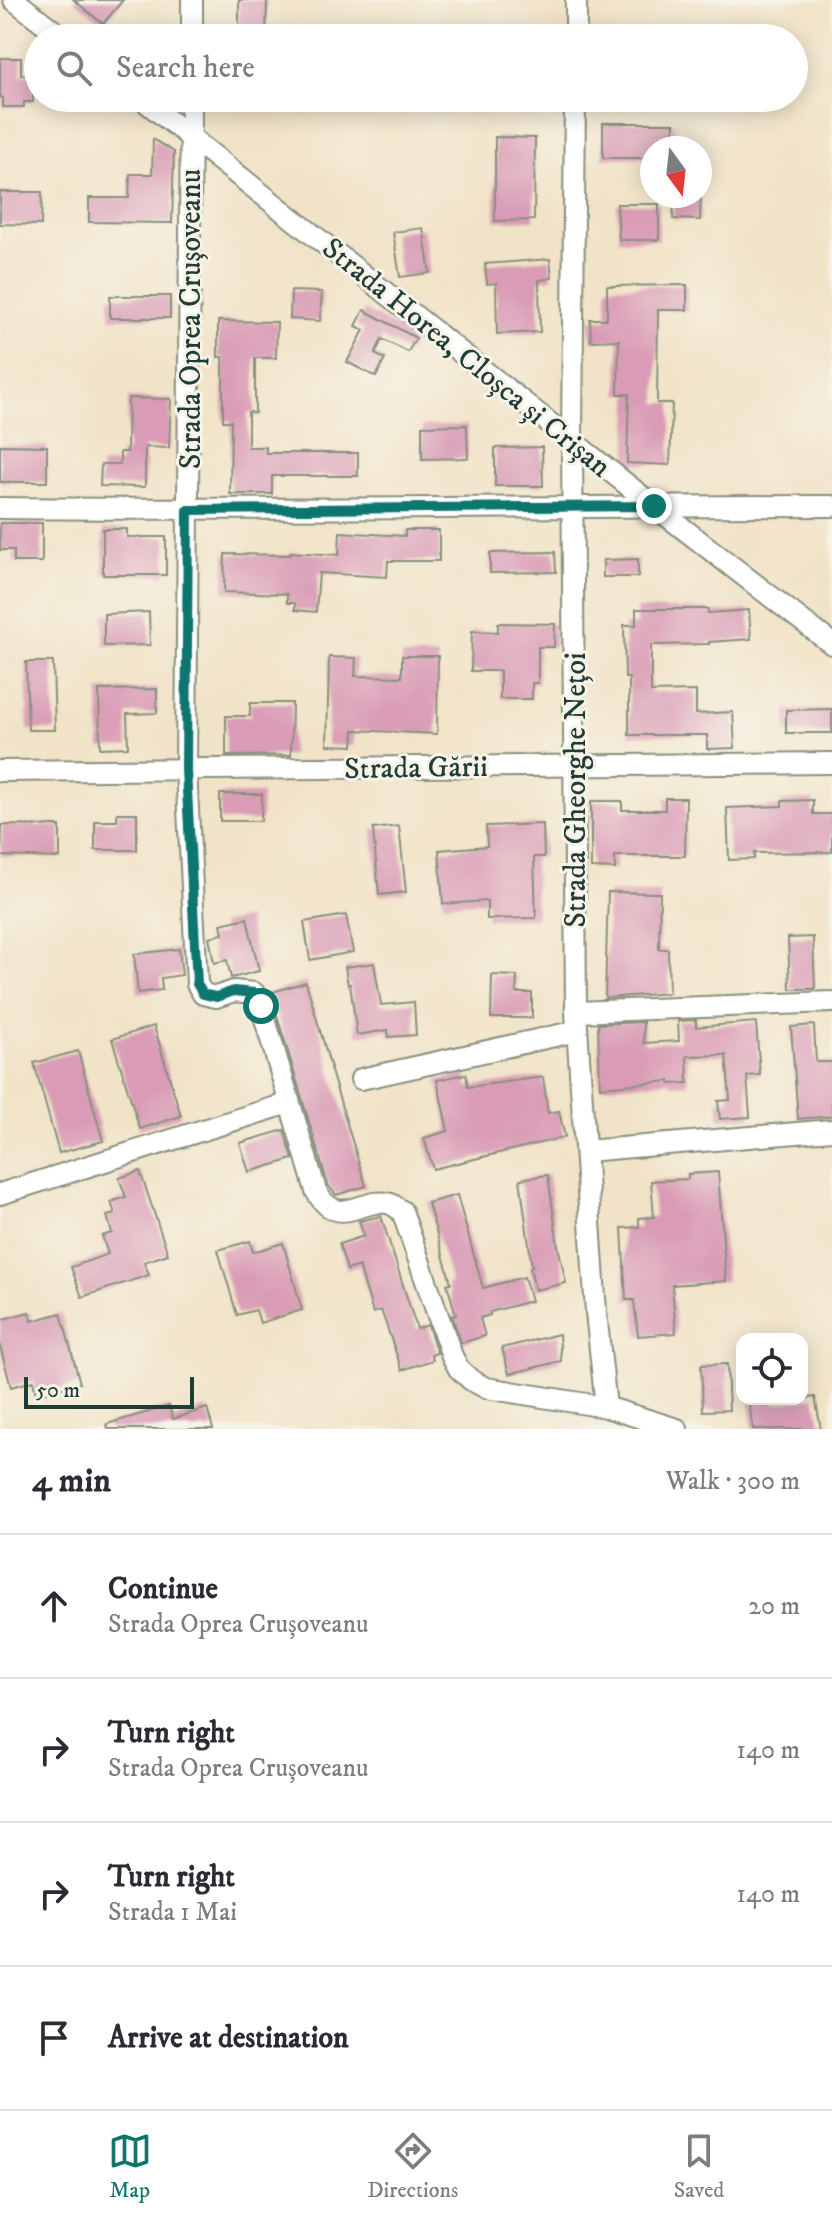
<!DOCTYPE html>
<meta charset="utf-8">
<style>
body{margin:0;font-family:"IM FELL DW Pica",serif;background:#f7f7f7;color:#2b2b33}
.controls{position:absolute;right:24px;bottom:24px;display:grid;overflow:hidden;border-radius:16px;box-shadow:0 4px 20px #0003}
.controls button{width:72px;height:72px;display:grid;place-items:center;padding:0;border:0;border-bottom:2px solid #e1e1e2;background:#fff;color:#2b2b33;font:40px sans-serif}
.compass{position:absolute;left:640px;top:136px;width:72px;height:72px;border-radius:50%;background:#fff;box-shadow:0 4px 20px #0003;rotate:165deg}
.scale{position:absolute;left:24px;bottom:20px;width:170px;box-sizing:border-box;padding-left:8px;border:4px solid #1f3d34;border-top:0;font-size:22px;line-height:28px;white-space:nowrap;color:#1f3d34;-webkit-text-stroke:6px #f7f3e8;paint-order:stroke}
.stop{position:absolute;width:24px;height:24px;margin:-18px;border:6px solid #0f766e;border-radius:50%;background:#fff}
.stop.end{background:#0f766e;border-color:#fff;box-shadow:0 2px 8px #0008}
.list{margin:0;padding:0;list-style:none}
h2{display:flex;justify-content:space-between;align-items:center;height:104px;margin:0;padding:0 32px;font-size:34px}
h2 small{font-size:26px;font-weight:400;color:#7c7c81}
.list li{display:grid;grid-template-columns:52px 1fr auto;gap:24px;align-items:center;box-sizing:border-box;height:144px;padding:0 32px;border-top:2px solid #e1e1e2}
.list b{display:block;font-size:30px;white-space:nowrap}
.list p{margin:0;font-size:26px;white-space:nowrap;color:#7c7c81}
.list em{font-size:26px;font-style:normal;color:#7c7c81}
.icon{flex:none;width:44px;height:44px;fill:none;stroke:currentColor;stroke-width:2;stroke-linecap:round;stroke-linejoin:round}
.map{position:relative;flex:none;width:832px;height:1429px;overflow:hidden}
.search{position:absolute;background:#fff;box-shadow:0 4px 20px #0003;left:24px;right:24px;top:24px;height:88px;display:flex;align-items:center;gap:20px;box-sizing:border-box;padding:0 28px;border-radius:44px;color:#7c7c81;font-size:30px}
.sheet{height:680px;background:#fff}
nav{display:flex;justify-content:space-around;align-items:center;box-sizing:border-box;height:112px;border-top:2px solid #e1e1e2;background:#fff;font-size:22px;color:#7c7c81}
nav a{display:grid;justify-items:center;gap:4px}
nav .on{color:#0f766e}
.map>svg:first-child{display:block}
</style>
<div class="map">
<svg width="832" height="1429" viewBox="0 0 832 1429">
<rect width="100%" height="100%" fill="#f7f3e8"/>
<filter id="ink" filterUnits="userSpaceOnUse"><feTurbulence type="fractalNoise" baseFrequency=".0125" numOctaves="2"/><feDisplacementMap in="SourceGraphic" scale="16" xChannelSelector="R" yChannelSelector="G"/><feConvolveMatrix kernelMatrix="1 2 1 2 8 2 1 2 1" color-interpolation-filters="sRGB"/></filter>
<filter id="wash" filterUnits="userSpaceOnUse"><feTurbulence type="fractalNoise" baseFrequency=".006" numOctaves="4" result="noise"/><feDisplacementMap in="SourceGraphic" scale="32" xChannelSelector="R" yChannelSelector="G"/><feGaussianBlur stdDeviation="1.8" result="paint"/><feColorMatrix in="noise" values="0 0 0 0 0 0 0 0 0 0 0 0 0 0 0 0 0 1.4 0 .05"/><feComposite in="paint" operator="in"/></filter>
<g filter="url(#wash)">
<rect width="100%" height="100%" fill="#f1e3c7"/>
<g id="blocks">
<g fill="#d99bb5">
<path d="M 74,0 L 123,0 L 103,24 Z"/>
<path d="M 239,0 L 267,0 L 266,38 L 239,38 Z"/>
<path d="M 0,58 L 21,58 L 21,75 L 34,75 L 33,102 L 24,102 L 24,107 L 3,107 L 3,98 L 0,97 Z"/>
<path d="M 603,123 L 674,123 L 673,148 L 652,148 L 652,158 L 603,158 Z"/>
<path d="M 495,137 L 535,138 L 534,220 L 495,221 Z"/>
<path d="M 153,139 L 174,152 L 172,223 L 89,222 L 89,198 L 129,198 L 130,174 L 152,174 Z"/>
<path d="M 0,192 L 42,192 L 41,225 L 0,224 Z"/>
<path d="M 674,196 L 701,196 L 700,220 L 673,219 Z"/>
<path d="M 617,204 L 659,204 L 659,240 L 619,240 Z"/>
<path d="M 423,228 L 430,273 L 400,277 L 393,232 Z"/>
<path d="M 550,259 L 552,278 L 539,280 L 540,332 L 497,334 L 496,283 L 487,284 L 485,264 Z"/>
<path d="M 687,285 L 687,310 L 658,310 L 657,403 L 672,403 L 670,465 L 627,463 L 629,394 L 618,394 L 619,340 L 591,341 L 590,319 L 607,319 L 607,286 Z"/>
<path d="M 291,291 L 322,292 L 320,321 L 290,319 Z"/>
<rect x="110" y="296" width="60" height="22"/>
<path d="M 364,310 L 416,338 L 408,352 L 382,339 L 375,354 L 385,359 L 376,377 L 347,362 L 364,330 L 356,326 Z"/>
<path d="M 218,321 L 277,322 L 276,358 L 255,358 L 255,413 L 248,412 L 248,447 L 266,447 L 266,453 L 358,453 L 358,476 L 272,476 L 272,494 L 230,494 L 231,421 L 223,421 L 223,357 L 218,357 Z"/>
<path d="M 128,398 L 171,399 L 169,448 L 145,447 L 145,487 L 100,486 L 101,464 L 120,464 L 120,452 L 127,452 Z"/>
<path d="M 467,425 L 468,458 L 422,459 L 422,426 Z"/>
<path d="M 0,445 L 47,446 L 47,482 L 0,482 Z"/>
<path d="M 542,447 L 543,486 L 495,486 L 495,448 Z"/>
<path d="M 0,523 L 42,523 L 42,562 L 14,562 L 14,550 L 0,550 Z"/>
<path d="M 103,529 L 127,529 L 127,537 L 166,537 L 166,575 L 103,575 Z"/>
<path d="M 405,530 L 439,530 L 439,561 L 388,561 L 387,577 L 319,573 L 316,612 L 295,610 L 295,603 L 287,603 L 287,594 L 224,592 L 225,554 L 290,555 L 290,552 L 339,555 L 340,532 L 405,536 Z"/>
<path d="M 555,552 L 556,572 L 490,573 L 490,553 Z"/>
<path d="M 638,559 L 638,577 L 603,577 L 603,560 Z"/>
<path d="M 636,609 L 708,609 L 708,613 L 749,610 L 751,639 L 709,642 L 709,644 L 651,645 L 651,692 L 696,691 L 696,714 L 733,712 L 735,748 L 707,749 L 707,735 L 629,735 L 629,678 L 625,678 L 624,625 L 636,625 Z"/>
<path d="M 149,612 L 150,645 L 104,646 L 104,614 Z"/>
<path d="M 498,623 L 555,624 L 554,647 L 538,647 L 538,683 L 532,683 L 532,699 L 500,699 L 500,671 L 471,671 L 472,631 L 498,632 Z"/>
<path d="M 402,656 L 438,656 L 437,734 L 354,730 L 353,746 L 327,745 L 329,657 L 356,658 L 355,676 L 402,677 Z"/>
<path d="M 26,662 L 53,662 L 55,730 L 28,730 Z"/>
<path d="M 157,689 L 157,713 L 127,714 L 128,747 L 100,748 L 99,690 Z"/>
<path d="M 250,703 L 292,703 L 291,755 L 226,756 L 226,716 L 250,716 Z"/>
<path d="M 832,709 L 832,733 L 786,733 L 786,710 Z"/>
<path d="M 220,794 L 262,794 L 261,821 L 220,821 Z"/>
<path d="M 665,798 L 686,798 L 685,856 L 615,856 L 615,869 L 591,868 L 591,801 L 622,801 L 622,810 L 665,810 Z"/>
<path d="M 813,800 L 813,814 L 832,814 L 832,852 L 754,853 L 754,859 L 729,860 L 727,808 L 782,806 L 782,801 Z"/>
<path d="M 117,813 L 137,813 L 137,850 L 95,850 L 95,821 L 117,821 Z"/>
<path d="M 543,824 L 544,857 L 534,857 L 536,918 L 487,919 L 487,901 L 443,904 L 439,850 L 487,846 L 486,826 Z"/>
<path d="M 2,825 L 60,826 L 60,858 L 1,856 Z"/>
<path d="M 399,826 L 406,892 L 379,895 L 373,829 Z"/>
<path d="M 608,892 L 660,893 L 659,949 L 668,949 L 669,993 L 605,998 Z"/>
<path d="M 346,915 L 353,952 L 310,960 L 304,922 Z"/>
<path d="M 247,918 L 259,971 L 231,978 L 227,960 L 214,963 L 209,937 L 223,934 L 221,924 Z"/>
<path d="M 813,937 L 815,989 L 790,989 L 788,938 Z"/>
<path d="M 179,949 L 182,975 L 161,978 L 162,990 L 138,993 L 134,954 Z"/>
<path d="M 374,963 L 381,1005 L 414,1002 L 416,1035 L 389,1037 L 388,1030 L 357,1035 L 350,984 L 348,985 L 345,967 Z"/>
<path d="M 492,975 L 517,976 L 516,993 L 532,993 L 532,1018 L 491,1018 Z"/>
<path d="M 306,982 L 331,1068 L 330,1068 L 366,1186 L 336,1195 L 328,1185 L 273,1002 L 269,993 Z"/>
<path d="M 696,1020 L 696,1027 L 756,1022 L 760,1075 L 747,1076 L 750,1117 L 720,1119 L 718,1101 L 730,1100 L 726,1055 L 687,1056 L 688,1083 L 670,1084 L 670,1081 L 600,1087 L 598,1024 L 643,1022 L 644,1043 L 679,1041 L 678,1021 Z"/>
<path d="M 814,1025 L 816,1062 L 832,1062 L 832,1116 L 798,1119 L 791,1027 Z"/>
<path d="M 154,1026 L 181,1116 L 140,1129 L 112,1039 Z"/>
<path d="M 78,1051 L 103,1141 L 59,1153 L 34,1063 Z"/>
<path d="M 466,1074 L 468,1087 L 543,1077 L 548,1113 L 559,1111 L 565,1137 L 433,1169 L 424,1138 L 448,1131 L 437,1080 Z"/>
<path d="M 284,1130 L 293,1159 L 249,1172 L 240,1143 Z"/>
<path d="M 140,1171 L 168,1254 L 144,1262 L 149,1275 L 82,1297 L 71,1267 L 108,1254 L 102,1236 L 112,1233 L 107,1216 L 115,1214 L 111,1202 L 126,1197 L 119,1178 Z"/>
<path d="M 718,1172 L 726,1281 L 672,1285 L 676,1333 L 638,1336 L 634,1300 L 626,1300 L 622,1228 L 639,1227 L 639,1218 L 654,1217 L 651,1181 L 688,1179 L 688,1174 Z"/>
<path d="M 548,1175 L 558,1246 L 566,1283 L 535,1290 L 530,1268 L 532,1267 L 520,1179 Z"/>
<path d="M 457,1195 L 483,1288 L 524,1277 L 531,1301 L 490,1312 L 490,1315 L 480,1318 L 485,1336 L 461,1343 L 452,1316 L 456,1315 L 447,1284 L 451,1283 L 428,1203 Z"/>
<path d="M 381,1216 L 417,1329 L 428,1325 L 437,1353 L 431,1355 L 433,1360 L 402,1370 L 381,1310 L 373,1313 L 359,1266 L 347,1270 L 339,1244 L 364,1236 L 359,1221 Z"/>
<path d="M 250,1241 L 253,1252 L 283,1243 L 302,1310 L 260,1323 L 256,1310 L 237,1315 L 218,1250 Z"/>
<path d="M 29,1312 L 32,1321 L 61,1313 L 80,1383 L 36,1395 L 33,1381 L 11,1387 L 0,1346 L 0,1320 Z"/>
<path d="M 559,1334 L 561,1361 L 509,1374 L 502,1348 Z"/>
<path d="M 727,1364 L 729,1410 L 703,1411 L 701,1365 Z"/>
<path d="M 815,1397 L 821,1429 L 753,1429 L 749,1403 L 774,1400 L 774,1404 Z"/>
<path d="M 169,1406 L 173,1419 L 207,1408 L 213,1429 L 108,1429 L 107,1424 Z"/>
</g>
</g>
</g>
<g filter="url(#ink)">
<use href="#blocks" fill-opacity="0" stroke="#88907e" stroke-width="2"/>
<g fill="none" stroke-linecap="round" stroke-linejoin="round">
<defs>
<g id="street">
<path d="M 14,0 L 63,38"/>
<path d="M 192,38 L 192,0"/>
<path d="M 576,38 L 576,0"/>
<path d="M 141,98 L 654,506 L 832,644"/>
<path d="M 191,98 L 186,770 L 197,984 L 203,994 L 216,997 L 234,991 L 254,993 L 261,1006 L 316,1191 C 339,1232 362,1195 391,1204 C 393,1205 400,1210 402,1211 L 452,1356 L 459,1369 L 471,1380 L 486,1388 L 606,1407 L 677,1429"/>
<path d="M 575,98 L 572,440 L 576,1012 L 596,1312 L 606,1407"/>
<path d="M 0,508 C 277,511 555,506 832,506"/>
<path d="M 0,771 L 832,763"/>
<path d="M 576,1012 L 832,1002"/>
<path d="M 361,1079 L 577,1031"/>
<path d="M 586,1151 L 832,1130"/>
<path d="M 0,1194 L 289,1103"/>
</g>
</defs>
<use href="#street" stroke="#88907e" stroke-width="24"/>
<use href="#street" stroke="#fff" stroke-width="20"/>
</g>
</g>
<g fill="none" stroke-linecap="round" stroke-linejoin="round" filter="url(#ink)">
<path stroke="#0f766e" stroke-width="10" d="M 261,1006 L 254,993 L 234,991 L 216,997 L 203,994 L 197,984 L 186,770 L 188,510 L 654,506"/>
</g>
<g text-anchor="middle" stroke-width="6" stroke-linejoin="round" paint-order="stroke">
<g font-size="30" fill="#1f3d34" stroke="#f7f3e8">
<text transform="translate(190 319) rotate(-90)" y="10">Strada Oprea Crușoveanu</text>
<text transform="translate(467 357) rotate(39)" y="10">Strada Horea, Cloșca și Crișan</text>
<text transform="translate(416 767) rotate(-1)" y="10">Strada Gării</text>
<text transform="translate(575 790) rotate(-90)" y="10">Strada Gheorghe Nețoi</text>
</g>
</g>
</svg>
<div class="controls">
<button><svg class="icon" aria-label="locate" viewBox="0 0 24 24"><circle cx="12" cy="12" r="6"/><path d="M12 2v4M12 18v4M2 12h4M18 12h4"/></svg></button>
</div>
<svg class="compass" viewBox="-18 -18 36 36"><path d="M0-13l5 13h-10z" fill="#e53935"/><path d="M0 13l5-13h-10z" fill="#7c7c81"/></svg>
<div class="scale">50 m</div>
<div class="stop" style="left:261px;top:1006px"></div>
<div class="stop end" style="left:654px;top:506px"></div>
<div class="search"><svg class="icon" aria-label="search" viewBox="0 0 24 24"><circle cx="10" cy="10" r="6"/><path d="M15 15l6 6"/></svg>Search here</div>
</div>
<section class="sheet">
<h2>4 min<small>Walk · 300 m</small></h2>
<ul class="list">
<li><svg class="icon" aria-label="ahead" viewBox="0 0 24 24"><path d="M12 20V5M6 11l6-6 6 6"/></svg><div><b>Continue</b><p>Strada Oprea Crușoveanu</p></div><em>20 m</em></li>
<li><svg class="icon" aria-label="right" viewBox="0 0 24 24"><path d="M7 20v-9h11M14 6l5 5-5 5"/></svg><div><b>Turn right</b><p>Strada Oprea Crușoveanu</p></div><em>140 m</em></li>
<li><svg class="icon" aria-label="right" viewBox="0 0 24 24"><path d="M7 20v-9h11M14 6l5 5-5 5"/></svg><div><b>Turn right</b><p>Strada 1 Mai</p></div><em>140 m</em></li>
<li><svg class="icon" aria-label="arrive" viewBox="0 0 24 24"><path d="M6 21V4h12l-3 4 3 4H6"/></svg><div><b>Arrive at destination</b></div></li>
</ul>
</section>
<nav>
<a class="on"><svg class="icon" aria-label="map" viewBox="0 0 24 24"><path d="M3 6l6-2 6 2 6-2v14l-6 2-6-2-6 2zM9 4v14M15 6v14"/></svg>Map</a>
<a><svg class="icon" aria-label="directions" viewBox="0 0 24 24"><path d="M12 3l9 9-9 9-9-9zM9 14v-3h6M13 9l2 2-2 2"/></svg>Directions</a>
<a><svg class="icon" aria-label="saved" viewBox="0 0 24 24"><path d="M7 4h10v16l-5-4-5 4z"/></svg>Saved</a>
</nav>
